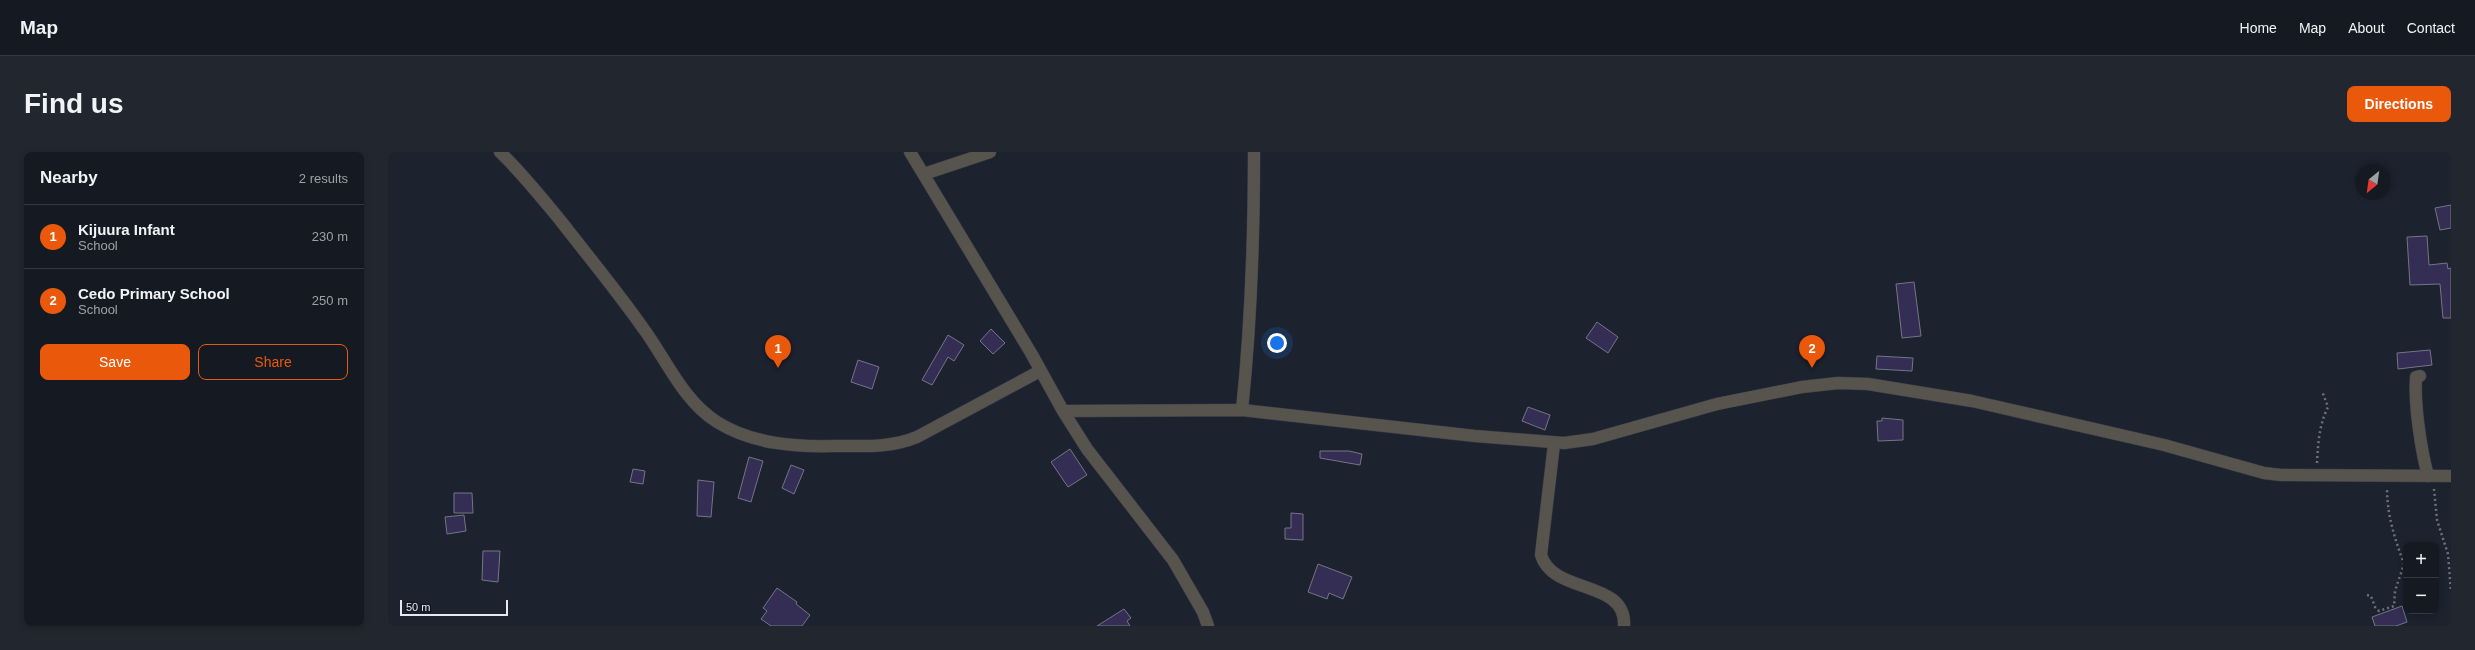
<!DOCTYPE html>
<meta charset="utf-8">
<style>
body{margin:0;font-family:Arial,sans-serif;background:#22272f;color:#f1f3f6}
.controls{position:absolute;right:12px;bottom:12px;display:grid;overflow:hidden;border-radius:8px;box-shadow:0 2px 6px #0003}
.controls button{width:36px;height:36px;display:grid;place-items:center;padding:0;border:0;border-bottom:1px solid #343840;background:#151a22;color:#f1f3f6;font:20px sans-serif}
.compass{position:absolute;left:1967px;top:12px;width:36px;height:36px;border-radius:50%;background:#151a22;box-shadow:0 2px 6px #0003;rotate:209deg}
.scale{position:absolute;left:12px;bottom:10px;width:108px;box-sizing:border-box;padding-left:4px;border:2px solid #e4e8f1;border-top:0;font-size:11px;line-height:14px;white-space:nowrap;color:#e4e8f1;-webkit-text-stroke:3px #131925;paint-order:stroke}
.you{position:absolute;left:889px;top:191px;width:14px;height:14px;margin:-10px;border:3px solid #fff;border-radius:50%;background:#1a73e8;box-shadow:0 0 0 6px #1a73e833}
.badge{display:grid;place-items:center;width:26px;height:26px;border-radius:50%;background:#ea580c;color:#fff;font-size:13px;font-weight:700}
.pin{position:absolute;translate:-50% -33px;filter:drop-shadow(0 1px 2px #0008)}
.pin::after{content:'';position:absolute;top:21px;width:14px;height:12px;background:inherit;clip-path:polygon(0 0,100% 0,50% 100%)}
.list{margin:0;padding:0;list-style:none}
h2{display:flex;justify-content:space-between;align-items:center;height:52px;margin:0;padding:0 16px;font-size:17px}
h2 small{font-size:13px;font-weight:400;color:#9da1a5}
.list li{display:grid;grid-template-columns:26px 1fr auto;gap:12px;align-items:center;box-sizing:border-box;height:64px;padding:0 16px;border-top:1px solid #343840}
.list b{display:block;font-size:15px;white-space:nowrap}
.list p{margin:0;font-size:13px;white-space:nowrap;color:#9da1a5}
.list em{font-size:13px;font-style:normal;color:#9da1a5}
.actions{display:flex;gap:8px;padding:12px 16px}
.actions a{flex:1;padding:9px 0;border:1px solid #ea580c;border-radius:8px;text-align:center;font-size:14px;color:#ea580c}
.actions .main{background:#ea580c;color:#fff}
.map{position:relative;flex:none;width:2063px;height:474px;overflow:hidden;border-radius:8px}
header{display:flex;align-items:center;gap:24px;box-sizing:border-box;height:56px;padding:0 20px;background:#151a22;border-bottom:1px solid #343840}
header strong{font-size:19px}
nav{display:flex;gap:22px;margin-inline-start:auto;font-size:14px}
.intro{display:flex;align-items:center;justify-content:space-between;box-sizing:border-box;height:96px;padding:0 24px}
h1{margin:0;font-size:28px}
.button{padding:10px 18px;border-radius:8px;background:#ea580c;color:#fff;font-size:14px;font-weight:700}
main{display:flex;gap:24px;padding:0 24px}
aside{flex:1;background:#151a22;border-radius:8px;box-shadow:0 2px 6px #0003}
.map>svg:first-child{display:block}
</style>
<header>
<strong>Map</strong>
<nav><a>Home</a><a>Map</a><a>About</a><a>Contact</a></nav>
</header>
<div class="intro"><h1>Find us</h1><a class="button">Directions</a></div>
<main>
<aside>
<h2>Nearby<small>2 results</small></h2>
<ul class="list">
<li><span class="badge">1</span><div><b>Kijuura Infant</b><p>School</p></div><em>230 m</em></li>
<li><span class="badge">2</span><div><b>Cedo Primary School</b><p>School</p></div><em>250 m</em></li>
</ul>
<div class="actions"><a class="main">Save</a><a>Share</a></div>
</aside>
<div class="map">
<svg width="2063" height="474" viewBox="0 0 2063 474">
<rect width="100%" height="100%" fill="#1c222e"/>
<g fill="#342d54" stroke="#767485">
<path d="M 2063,53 L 2063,76 L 2052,78 L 2047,56 Z"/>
<path d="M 2039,84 L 2041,113 L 2059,111 L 2060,117 L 2063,116 L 2063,166 L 2055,166 L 2052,132 L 2022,133 L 2019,85 Z"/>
<path d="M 1526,130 L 1533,184 L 1514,186 L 1508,132 Z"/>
<path d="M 1209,170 L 1230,185 L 1220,201 L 1198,186 Z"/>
<path d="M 603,177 L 617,191 L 605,202 L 592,189 Z"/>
<path d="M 560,183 L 576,193 L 566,209 L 560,205 L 544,233 L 534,228 Z"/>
<path d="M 2042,198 L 2044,213 L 2010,217 L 2009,201 Z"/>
<path d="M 1489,204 L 1525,206 L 1524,219 L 1488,217 Z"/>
<path d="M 470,208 L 491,215 L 484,237 L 463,230 Z"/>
<path d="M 1140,255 L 1162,263 L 1157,278 L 1134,269 Z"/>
<path d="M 1494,266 L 1515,268 L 1515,288 L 1490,289 L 1489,269 L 1494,269 Z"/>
<path d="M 682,297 L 699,323 L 680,335 L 663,310 Z"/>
<path d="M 932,299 L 961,299 L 974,302 L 972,313 L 932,306 Z"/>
<path d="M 361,305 L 375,309 L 363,350 L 350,346 Z"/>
<path d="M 403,313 L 416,318 L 406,342 L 394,336 Z"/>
<path d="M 245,317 L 257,319 L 255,332 L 242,330 Z"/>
<path d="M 310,328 L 326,330 L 323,365 L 309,364 Z"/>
<path d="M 66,341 L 84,341 L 85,361 L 66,361 Z"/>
<path d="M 903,361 L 915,362 L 915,388 L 897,387 L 897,376 L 903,376 Z"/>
<path d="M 76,363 L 78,379 L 59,382 L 57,365 Z"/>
<path d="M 95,399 L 112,399 L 110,430 L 94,428 Z"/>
<path d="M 930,412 L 964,425 L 955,447 L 941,441 L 939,447 L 920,440 Z"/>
<path d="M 389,436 L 409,450 L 408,452 L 422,463 L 414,474 L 383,474 L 373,467 L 379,459 L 375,456 Z"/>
<path d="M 2014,454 L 2019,470 L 2008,474 L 1987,474 L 1984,465 Z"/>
<path d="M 736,457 L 743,466 L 739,469 L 742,474 L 709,474 Z"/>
</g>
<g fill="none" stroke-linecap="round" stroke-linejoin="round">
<defs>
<g id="street">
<path d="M 112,0 C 134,21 153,45 172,68 C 200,104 229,139 255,176 C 278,207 295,249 329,270 C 364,292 407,295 446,294 C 474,294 503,296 529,285 L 652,219"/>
<path d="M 522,0 L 643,201 L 675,259 L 699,297 L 785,408 L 815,460 L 820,474"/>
<path d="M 536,22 L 602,0"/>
<path d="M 2032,224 L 2028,225 C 2026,252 2033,298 2040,324"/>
<path d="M 854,258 C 863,172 866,86 866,0"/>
<path d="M 675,259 L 854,258 L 1087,284 L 1176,291 L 1205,287 L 1329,252 L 1414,235 L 1450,231 L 1480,232 L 1584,249 L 1776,293 L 1876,321 L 1893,323 L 2063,324"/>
<path d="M 1166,292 L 1153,403 C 1165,443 1239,427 1236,474"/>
</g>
</defs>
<use href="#street" stroke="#383e49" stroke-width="13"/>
<g stroke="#6c717c" stroke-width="2.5" stroke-dasharray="2 3" stroke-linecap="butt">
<path d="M 1929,311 C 1930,292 1931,273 1940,255 L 1934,239"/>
<path d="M 2046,337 L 2049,368 L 2060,402 L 2063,440"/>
<path d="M 1979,443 L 1983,444 L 1987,455 L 1991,459 L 2006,454 L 2007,439 L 2016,412 C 2007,387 1999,364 1999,336"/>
</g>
<use href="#street" stroke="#57534d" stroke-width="12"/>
</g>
</svg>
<div class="controls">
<button>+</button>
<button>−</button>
</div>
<svg class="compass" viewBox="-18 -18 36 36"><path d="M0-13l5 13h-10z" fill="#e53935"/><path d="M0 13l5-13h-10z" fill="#9da1a5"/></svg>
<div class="scale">50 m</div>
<div class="you"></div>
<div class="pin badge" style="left:390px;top:216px">1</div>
<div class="pin badge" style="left:1424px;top:216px">2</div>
</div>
</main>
